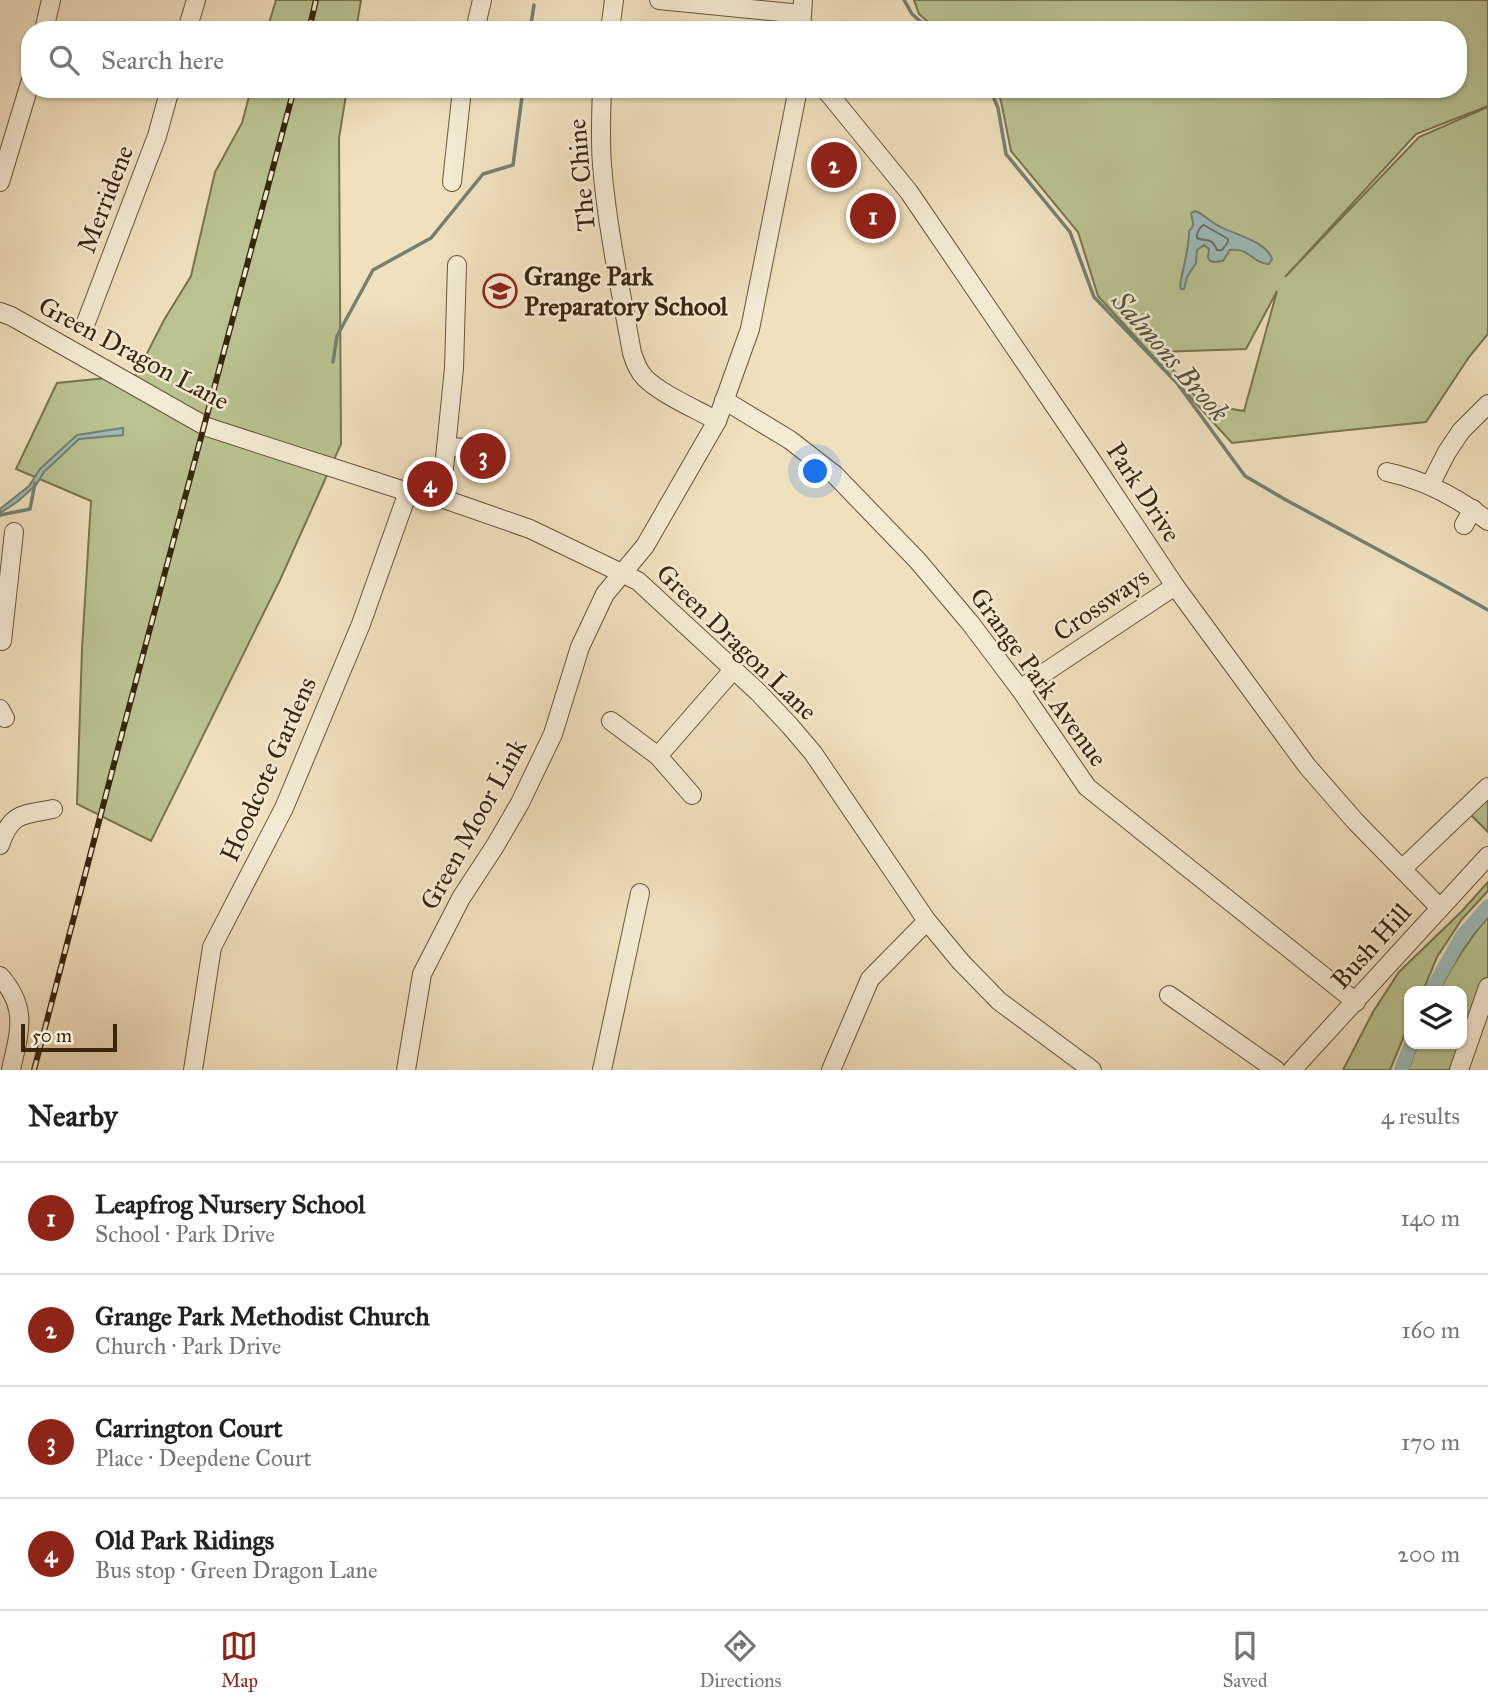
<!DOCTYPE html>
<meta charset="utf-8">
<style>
body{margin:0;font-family:"IM FELL Great Primer",serif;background:#f6f6f6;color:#222}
.controls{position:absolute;right:21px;bottom:21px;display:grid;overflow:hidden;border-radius:14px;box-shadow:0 2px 5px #0004}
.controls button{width:63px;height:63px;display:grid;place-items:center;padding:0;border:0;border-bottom:2px solid #e0e0e0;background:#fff;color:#222;font:35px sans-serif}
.scale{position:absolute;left:21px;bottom:18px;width:96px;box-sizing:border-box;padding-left:7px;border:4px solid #38260d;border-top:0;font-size:19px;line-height:24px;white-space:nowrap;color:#38260d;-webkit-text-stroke:5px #f5ebd5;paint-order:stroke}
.you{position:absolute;left:816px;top:472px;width:24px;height:24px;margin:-18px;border:5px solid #fff;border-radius:50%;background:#1a73e8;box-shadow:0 0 0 10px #1a73e833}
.badge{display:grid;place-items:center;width:46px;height:46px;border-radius:50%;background:#8f2418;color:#fff;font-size:23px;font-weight:700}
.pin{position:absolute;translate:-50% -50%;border:4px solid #fff;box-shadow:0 2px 7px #0006}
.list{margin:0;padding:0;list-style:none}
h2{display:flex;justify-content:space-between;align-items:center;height:91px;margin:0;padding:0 28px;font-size:30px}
h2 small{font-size:23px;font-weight:400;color:#767676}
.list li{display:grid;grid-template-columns:46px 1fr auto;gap:21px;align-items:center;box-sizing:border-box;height:112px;padding:0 28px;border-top:2px solid #e0e0e0}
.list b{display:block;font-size:26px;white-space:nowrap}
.list p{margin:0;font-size:23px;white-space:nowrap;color:#767676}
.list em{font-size:23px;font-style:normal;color:#767676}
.icon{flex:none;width:38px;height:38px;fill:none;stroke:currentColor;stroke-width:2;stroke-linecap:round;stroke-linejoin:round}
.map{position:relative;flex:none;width:1488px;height:1070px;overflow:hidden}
.search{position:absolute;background:#fff;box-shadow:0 2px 5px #0004;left:21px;right:21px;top:21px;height:77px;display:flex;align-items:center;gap:18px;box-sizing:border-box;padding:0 24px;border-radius:28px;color:#767676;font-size:26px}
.sheet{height:539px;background:#fff}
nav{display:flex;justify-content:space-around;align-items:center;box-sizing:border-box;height:98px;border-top:2px solid #e0e0e0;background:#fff;font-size:19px;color:#767676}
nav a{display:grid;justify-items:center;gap:4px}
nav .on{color:#8f2418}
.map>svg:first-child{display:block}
</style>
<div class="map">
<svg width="1488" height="1070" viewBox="0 0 1488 1070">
<rect width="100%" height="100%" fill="#f0e0be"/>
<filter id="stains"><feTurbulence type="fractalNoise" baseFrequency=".00286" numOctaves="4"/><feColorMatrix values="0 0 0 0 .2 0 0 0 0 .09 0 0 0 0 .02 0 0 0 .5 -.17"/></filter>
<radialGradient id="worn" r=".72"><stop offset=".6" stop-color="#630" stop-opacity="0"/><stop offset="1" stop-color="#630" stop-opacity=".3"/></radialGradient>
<g fill="#bac291" stroke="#79744f" stroke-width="2" fill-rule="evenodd">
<path d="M 276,0 L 361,0 L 356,30 L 267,30 Z"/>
<path d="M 914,0 L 1488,0 L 1488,106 L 1416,134 L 1285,277 L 1419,137 L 1488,107 L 1488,334 L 1469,357 L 1426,422 L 1329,432 L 1232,443 L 1098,296 L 1078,232 L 1011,151 L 1001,101 L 996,89 L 1458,89 L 1458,30 L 937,30 L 919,14 ZM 1277,291 L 1244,411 L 1202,404 L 1158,352 L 1246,349 Z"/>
<path d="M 251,89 L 347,89 L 339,138 L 341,444 L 280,580 L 151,841 L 77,804 L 82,649 L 91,501 L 16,469 L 57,383 L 136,375 L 164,320 L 191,276 L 215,172 L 242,123 Z"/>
<path d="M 1488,787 L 1488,832 L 1465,809 Z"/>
<path d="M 1488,882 L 1488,891 L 1462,919 L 1437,957 L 1423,991 L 1409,991 L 1409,1024 L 1390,1070 L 1343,1070 L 1373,1012 L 1399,972 L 1462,911 Z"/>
<path d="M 1488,917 L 1488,979 L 1456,1070 L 1408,1070 L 1418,1044 L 1462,1044 L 1462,991 L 1439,991 C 1453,964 1468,940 1488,917 Z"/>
</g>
<g fill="#9cbbb9" stroke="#747f74" stroke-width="2">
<path d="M 1195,211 C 1204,214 1210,222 1219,226 C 1235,235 1266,241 1272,259 L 1269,264 C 1251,263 1250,247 1230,250 L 1223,261 L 1215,262 L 1210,261 L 1208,257 L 1209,249 L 1204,245 L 1197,250 L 1196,263 L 1187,277 L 1184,289 L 1181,289 L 1180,286 C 1183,266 1189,251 1189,231 C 1196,225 1192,221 1191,213 Z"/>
<path d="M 123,428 L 123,435 L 79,439 L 44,472 L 36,485 L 17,502 L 0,513 L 0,509 L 29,486 L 40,469 L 77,435 Z"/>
</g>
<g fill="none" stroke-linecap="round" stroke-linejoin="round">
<path stroke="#6a7063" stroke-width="2" d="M 1204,225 L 1228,239 L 1228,242 L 1222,250 L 1217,250 C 1210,235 1207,243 1197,238 C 1196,234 1200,226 1204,225 Z"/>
<g stroke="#747f74" stroke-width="3.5">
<path d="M 904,0 L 912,14 L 930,30"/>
<path d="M 530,30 L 534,5"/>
<path d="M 990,89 L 998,108 L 1006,154 L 1070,232 L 1094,297 L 1177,383 L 1245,476 L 1286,500 L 1438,582 L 1488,610"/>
<path d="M 333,362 L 337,336 L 373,270 L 431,238 L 483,174 L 513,165 L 523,89"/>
<path d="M 0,515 L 30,509 L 35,483"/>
</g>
<g stroke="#9cbbb9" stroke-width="14">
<path d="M 1431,991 L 1462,936 L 1488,906"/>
<path d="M 1401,1070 L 1411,1044"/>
</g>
<path stroke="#cbbb9b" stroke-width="18" stroke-dasharray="18 9" stroke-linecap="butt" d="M 469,448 L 501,449"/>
<defs>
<g id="minor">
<path d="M 659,0 L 801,14"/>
<path d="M 44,30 L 51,0"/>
<path d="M 187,30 L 196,0"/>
<path d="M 475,30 L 482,0"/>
<path d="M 610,30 L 614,0"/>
<path d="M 801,30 L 803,0"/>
<path d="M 602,89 C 601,115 600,140 602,165 C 607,227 621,292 632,353 C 635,362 638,371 645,378 C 661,394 696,409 717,421"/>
<path d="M 825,89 L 909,192 L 1088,455 L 1175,586 L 1307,766 L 1355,821 L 1440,908"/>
<path d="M 0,182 L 30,83"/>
<path d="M 452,182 L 462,89"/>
<path d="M 0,312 L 11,316 L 207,427 L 408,492 L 441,498 L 530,529 L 638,581 L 759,693 L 790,726 L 813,753 L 927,921 L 961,962 L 999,1001 L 1092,1070"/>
<path d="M 85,325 L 157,136 L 170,89"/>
<path d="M 724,400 L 790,440 L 835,475 L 918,561 L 971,624 L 1020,689 L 1087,787 L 1356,1002"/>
<path d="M 446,447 L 469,448"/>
<path d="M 1387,472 C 1425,480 1457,497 1488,521"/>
<path d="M 1430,485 L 1447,452 L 1461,431 L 1488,404"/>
<path d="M 441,498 L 454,368 L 457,265"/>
<path d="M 1464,525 L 1473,509"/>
<path d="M 2,641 L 14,532"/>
<path d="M 1020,689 L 1175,586"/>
<path d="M 0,709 L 5,718"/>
<path d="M 611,721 L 658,756 L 692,795"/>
<path d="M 658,756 L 733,670"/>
<path d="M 0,845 C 11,812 23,815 53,809"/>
<path d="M 1402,869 L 1488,787"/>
<path d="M 0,976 C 29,1009 19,1032 11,1070"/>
<path d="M 1169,995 L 1276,1070"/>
<path d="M 193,1070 L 212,947 L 284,808 L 361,624 L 408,492"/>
<path d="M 406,1070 L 422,974 L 461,898 L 495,846 L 520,803 L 553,734 L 580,647 L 605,594 L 645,546 L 717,421 L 750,329 L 798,89"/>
<path d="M 602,1070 L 640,893"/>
<path d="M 831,1070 L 870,979 L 927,921"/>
<path d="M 1292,1070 L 1488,856"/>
<path d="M 1459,1070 L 1488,987"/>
</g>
</defs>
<use href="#minor" stroke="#665439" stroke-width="20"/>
<use href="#minor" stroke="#f5ebd5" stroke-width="18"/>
<defs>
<g id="rail">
<path d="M 309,30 L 316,0"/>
<path d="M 34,1070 L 120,741 L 294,89"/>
</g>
</defs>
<use href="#rail" stroke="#38260d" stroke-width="6"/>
<use href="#rail" stroke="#f5ebd5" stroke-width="3.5" stroke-dasharray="10" stroke-linecap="butt"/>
</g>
<defs>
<symbol id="school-ring" viewBox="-11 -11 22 22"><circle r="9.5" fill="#f5ebd5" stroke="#8f2418" stroke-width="1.5"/><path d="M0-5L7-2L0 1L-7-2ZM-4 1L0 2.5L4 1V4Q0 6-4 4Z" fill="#8f2418"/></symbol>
</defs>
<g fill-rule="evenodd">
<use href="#school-ring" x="481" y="272" width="38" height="38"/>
</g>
<g text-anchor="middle" stroke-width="5" stroke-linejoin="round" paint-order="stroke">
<g font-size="26" fill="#38260d" stroke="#f5ebd5">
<text transform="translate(581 175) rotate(-95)" y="9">The Chine</text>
<text transform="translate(105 199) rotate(-69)" y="9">Merridene</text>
<text transform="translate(134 353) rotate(28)" y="9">Green Dragon Lane</text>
<text transform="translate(1144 492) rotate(57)" y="9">Park Drive</text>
<text transform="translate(1101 604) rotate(-34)" y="9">Crossways</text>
<text transform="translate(737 642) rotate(44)" y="9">Green Dragon Lane</text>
<text transform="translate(1039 677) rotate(54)" y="9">Grange Park Avenue</text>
<text transform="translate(268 769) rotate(-66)" y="9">Hoodcote Gardens</text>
<text transform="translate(473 824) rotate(-61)" y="9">Green Moor Link</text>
<text transform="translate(1371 946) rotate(-48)" y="9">Bush Hill</text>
</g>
<g font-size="26" font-weight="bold" fill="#38260d" stroke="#f5ebd5" text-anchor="start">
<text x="524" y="285">Grange Park<tspan x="524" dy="30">Preparatory School</tspan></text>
</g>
<g font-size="28" font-style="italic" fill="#565341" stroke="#f5ebd5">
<text transform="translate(1171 356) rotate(49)" y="10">Salmons Brook</text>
</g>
</g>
<rect width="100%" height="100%" filter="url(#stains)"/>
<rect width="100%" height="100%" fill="url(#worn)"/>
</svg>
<div class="controls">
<button><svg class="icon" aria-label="layers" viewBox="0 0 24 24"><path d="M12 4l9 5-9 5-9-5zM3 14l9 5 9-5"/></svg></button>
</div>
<div class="scale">50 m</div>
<div class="you"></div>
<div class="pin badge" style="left:873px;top:216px">1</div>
<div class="pin badge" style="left:834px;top:165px">2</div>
<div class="pin badge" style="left:483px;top:456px">3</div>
<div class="pin badge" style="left:430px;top:484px">4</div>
<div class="search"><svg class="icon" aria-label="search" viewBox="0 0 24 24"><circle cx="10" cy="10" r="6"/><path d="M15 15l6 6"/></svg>Search here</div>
</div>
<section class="sheet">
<h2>Nearby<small>4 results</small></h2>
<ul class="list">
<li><span class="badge">1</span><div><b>Leapfrog Nursery School</b><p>School · Park Drive</p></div><em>140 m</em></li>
<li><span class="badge">2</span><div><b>Grange Park Methodist Church</b><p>Church · Park Drive</p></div><em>160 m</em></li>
<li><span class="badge">3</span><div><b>Carrington Court</b><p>Place · Deepdene Court</p></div><em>170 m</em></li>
<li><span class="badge">4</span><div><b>Old Park Ridings</b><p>Bus stop · Green Dragon Lane</p></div><em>200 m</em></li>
</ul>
</section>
<nav>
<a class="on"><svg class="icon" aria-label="map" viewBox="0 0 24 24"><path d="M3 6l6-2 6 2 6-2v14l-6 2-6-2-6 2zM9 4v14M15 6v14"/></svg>Map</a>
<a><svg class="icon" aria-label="directions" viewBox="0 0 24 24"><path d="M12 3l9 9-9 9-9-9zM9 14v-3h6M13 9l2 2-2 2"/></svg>Directions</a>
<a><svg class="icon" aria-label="saved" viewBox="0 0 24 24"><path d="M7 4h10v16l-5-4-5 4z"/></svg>Saved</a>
</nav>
